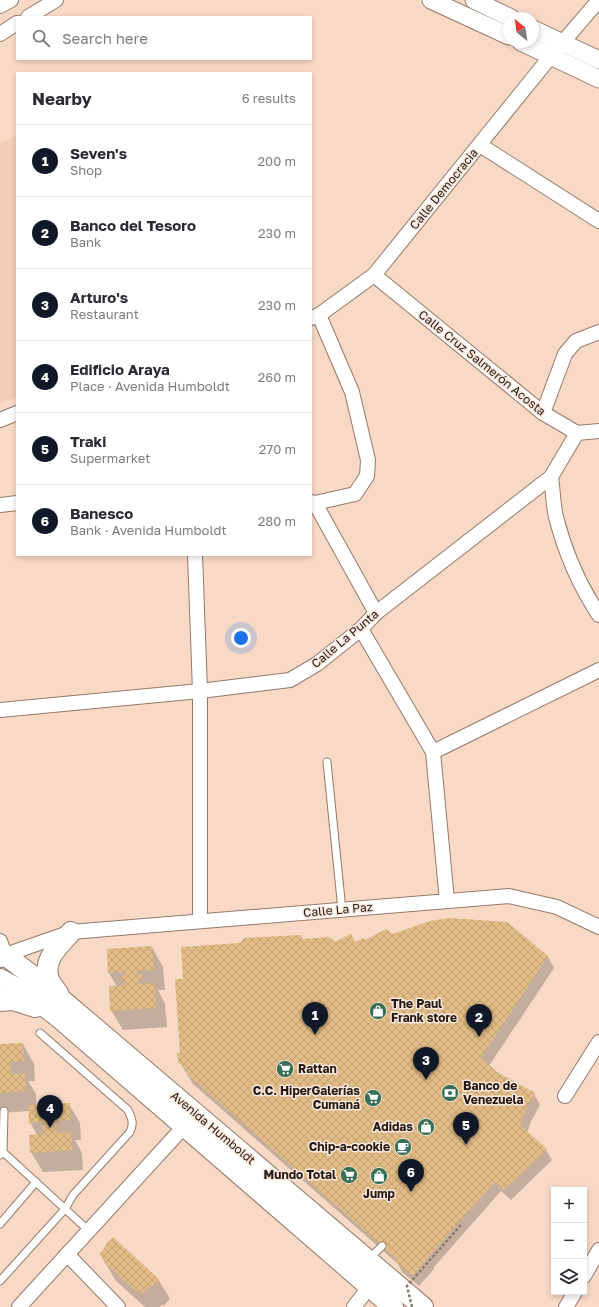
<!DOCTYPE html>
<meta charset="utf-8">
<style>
body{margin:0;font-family:"Golos Text",sans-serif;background:#f7f7f7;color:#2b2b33}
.controls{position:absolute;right:12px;bottom:12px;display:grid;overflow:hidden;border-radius:0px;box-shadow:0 2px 6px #0003}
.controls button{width:36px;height:36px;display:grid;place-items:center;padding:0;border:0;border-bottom:1px solid #e1e1e2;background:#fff;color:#2b2b33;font:20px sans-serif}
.compass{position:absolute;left:503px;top:12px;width:36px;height:36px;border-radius:50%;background:#fff;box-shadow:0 2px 6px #0003;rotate:330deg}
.you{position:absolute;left:241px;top:638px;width:14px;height:14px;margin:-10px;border:3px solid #fff;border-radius:50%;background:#1a73e8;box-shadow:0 0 0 6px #1a73e833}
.badge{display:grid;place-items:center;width:26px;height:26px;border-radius:50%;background:#111827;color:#fff;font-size:13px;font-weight:700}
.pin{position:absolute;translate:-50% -33px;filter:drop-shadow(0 1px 2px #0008)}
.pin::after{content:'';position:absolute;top:21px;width:14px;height:12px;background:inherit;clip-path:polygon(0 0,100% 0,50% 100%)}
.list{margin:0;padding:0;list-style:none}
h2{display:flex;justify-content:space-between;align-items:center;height:52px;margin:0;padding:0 16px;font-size:17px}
h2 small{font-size:13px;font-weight:400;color:#7c7c81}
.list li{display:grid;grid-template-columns:26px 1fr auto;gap:12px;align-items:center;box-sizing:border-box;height:72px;padding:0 16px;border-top:1px solid #e1e1e2}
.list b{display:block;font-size:15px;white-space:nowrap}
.list p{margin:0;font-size:13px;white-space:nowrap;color:#7c7c81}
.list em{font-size:13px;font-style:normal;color:#7c7c81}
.icon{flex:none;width:22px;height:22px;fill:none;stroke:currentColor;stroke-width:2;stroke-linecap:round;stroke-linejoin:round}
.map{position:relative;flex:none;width:599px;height:1307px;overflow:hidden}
.search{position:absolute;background:#fff;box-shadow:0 2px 6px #0003;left:16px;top:16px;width:296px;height:44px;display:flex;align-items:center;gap:10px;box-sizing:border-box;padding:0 14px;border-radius:0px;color:#7c7c81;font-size:15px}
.panel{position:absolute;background:#fff;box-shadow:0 2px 6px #0003;left:16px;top:72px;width:296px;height:484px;border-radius:0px}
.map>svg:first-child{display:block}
</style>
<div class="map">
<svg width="599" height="1307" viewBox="0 0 599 1307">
<defs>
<pattern id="building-cross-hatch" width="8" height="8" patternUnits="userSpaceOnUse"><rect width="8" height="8" fill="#e2bc86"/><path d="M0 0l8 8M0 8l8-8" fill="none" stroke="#c2a173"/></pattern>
</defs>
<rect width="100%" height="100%" fill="#f7d9c6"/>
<path fill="#f3ceb7" d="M 17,135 L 17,397 L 0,403 L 0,144 Z"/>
<g fill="#0003">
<path d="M 506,923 L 548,957 L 554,968 L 489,1066 L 496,1073 L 534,1094 L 540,1105 L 531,1121 L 527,1133 L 546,1150 L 552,1160 L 511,1200 L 501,1191 L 434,1267 L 434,1269 L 419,1286 L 402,1272 L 398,1264 L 193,1084 L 179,1061 L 181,1054 L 184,980 L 301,936 L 303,940 L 334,943 L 355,943 L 392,935 Z"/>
<path d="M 152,947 L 163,967 L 165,990 L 158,990 L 165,1004 L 167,1027 L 123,1030 L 111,1010 L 117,987 L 109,973 L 108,950 Z"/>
<path d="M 23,1044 L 34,1064 L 35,1081 L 28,1081 L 36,1094 L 36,1105 L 69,1104 L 80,1123 L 81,1140 L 75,1140 L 82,1153 L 83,1170 L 43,1172 L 31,1152 L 37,1135 L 30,1122 L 29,1111 L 0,1113 L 0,1045 Z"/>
<path d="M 100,1254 L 158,1279 L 170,1299 L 163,1306 L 162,1304 L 160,1307 L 145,1307 L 116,1281 Z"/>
</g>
<g fill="url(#building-cross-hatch)">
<path d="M 449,918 L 507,922 L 548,956 L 481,1058 L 497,1072 L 535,1093 L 525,1111 L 520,1125 L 547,1149 L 504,1190 L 495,1182 L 428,1257 L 429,1257 L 412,1276 L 395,1261 L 397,1259 L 186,1073 L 188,1071 L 178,1062 L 177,1053 L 180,1053 L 175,979 L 183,979 L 181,947 L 240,943 L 244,938 L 301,935 L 302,939 L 329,937 L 335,942 L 351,934 L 355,942 L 363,938 L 365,940 L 386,929 L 393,934 L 430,921 Z"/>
<path d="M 152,946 L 154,970 L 137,971 L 137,975 L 142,974 L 142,981 L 138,981 L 138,984 L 155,983 L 156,1008 L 110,1011 L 109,986 L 125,985 L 125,982 L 122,982 L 121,976 L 125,976 L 125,972 L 108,973 L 107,949 Z"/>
<path d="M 23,1043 L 24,1061 L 10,1062 L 11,1074 L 25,1073 L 26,1091 L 0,1093 L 0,1044 Z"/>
<path d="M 70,1103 L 71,1120 L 56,1121 L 57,1133 L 71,1132 L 72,1150 L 30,1153 L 29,1135 L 43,1134 L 43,1122 L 29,1123 L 28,1105 Z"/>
<path d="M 113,1237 L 159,1279 L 152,1287 L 150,1285 L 143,1294 L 138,1290 L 137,1292 L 104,1262 L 105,1260 L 99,1254 L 106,1246 L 105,1245 Z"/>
</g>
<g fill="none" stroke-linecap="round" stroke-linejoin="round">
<defs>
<g id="service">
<path d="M 327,762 L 342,910"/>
<path d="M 3,1152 L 88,1230"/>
<path d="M 0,1155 L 3,1152 L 4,1111"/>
<path d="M 0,1224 L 36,1182"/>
<path d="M 369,1259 L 382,1246"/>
<path d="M 0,1281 L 65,1209 L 73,1195 L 130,1132 C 134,1123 132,1119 128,1110 L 40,1033"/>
</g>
<g id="minor">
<path d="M 0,6 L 11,0"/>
<path d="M 28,17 L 56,0"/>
<path d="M 0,34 L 17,23"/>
<path d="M 480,145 L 599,221"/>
<path d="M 374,275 L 543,413 L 577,433 L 599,431"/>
<path d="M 311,318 L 319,315 L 374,275 L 551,56 L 599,0"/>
<path d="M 543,413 L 565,354 L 576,341 L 599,332"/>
<path d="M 0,420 L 17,413"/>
<path d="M 551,477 C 553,490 553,504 556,517 C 565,552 579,585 599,615"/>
<path d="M 311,502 L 315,503 L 355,494 L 367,476 L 368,460 L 352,392 L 319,315"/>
<path d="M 315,503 L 376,613"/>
<path d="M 0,505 L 17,503"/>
<path d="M 195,555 L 200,691 L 200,921"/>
<path d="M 361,629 L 433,752 L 447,901"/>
<path d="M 0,710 L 200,691 L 290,680 L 317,664 L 361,629 L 376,613 L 551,477 L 577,433"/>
<path d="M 433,752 L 599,670"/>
<path d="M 0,941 L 5,955"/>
<path d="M 1,960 L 5,955 L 71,932 L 509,896 L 557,907 L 599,927"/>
<path d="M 565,1096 L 599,1042"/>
<path d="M 67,1254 L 118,1307"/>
<path d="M 584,1276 L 599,1250"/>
<path d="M 19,1307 L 190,1120"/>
<path d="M 354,1307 L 369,1287"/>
<path d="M 566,1307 L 575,1292"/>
</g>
<g id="tertiary">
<path d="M 431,0 L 509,36"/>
<path d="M 474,0 L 511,18"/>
<path d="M 533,29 L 599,60"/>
<path d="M 521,42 L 599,79"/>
</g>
<g id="secondary">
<path d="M 0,954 L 5,955 L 42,983 L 423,1307"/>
<path d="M 0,979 L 29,995 L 57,1016 L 393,1307"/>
<path d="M 58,993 C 55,989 51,984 49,980 C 42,959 59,946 71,932"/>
<path d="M 0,1001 L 13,1000 L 35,1007"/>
</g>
</defs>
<use href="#service" stroke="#957a69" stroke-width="9"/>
<use href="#minor" stroke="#957a69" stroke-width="16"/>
<use href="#tertiary" stroke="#957a69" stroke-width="19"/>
<use href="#secondary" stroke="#957a69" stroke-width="22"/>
<use href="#service" stroke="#fff" stroke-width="7"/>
<use href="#minor" stroke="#fff" stroke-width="14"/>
<use href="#tertiary" stroke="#fff" stroke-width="17"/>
<use href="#secondary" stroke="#fff" stroke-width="20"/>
<path stroke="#8e7a6d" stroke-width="2.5" stroke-dasharray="3 2" stroke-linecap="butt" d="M 412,1307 L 407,1286 L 460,1226 L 457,1224"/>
</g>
<defs>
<symbol id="shop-disc" viewBox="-11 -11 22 22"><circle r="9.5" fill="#376f57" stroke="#fbe8dd"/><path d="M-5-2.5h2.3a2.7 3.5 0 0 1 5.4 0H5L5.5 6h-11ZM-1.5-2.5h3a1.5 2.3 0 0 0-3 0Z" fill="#fff"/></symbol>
<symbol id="supermarket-disc" viewBox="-11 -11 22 22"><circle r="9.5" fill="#376f57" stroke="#fbe8dd"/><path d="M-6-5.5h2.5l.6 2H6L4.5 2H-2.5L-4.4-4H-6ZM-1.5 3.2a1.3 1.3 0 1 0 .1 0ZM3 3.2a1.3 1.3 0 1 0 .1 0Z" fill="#fff"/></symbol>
<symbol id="bank-disc" viewBox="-11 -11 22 22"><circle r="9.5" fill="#376f57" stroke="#fbe8dd"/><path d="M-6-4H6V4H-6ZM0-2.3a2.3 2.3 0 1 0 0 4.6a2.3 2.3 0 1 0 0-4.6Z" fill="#fff"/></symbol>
<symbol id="cafe-disc" viewBox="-11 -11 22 22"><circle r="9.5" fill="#376f57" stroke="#fbe8dd"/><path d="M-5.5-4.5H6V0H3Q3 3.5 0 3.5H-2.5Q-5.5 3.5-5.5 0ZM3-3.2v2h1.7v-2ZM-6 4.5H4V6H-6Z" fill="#fff"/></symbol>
</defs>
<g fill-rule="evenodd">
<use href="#shop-disc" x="368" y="1001" width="20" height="20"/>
<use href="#supermarket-disc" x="275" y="1059" width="20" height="20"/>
<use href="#bank-disc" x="440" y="1083" width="20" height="20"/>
<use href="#supermarket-disc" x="363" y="1088" width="20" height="20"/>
<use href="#shop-disc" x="416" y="1117" width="20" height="20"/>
<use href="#cafe-disc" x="393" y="1137" width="20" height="20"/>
<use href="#supermarket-disc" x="339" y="1165" width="20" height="20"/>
<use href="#shop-disc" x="369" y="1166" width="20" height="20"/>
</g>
<g text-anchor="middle" stroke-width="3" stroke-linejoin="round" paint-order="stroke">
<g font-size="12" fill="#241912" stroke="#fbe8dd">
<text transform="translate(444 189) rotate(-51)" y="4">Calle Democracia</text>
<text transform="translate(482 363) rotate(39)" y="4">Calle Cruz Salmerón Acosta</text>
<text transform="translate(345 639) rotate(-40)" y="4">Calle La Punta</text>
<text transform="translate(338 910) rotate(-5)" y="4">Calle La Paz</text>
<text transform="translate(213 1128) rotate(40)" y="4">Avenida Humboldt</text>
</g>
<g font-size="12" font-weight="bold" fill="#241912" stroke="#fbe8dd" text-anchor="end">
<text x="391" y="1008" text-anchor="start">The Paul<tspan x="391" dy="14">Frank store</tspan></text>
<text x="298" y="1073" text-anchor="start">Rattan</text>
<text x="463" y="1090" text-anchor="start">Banco de<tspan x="463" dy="14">Venezuela</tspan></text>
<text x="360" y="1095">C.C. HiperGalerías<tspan x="360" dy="14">Cumaná</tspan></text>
<text x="413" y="1131">Adidas</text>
<text x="390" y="1151">Chip-a-cookie</text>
<text x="336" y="1179">Mundo Total</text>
<text x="379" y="1198" text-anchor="middle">Jump</text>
</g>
</g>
</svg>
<div class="controls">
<button>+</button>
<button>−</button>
<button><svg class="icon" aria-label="layers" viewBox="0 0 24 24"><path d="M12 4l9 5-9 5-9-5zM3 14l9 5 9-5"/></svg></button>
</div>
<svg class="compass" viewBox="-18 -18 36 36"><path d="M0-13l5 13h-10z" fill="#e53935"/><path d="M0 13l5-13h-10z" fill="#7c7c81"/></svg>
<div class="you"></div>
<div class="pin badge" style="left:315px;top:1035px">1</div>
<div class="pin badge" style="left:479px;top:1037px">2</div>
<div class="pin badge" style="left:426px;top:1080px">3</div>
<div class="pin badge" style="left:50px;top:1128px">4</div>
<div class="pin badge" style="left:466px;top:1145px">5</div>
<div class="pin badge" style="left:411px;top:1192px">6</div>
<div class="search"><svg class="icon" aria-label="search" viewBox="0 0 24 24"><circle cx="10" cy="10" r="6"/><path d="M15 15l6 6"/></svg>Search here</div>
<section class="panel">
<h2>Nearby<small>6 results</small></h2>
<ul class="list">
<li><span class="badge">1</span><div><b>Seven's</b><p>Shop</p></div><em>200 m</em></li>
<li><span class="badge">2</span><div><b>Banco del Tesoro</b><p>Bank</p></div><em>230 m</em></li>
<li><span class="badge">3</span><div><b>Arturo's</b><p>Restaurant</p></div><em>230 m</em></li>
<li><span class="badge">4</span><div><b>Edificio Araya</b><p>Place · Avenida Humboldt</p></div><em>260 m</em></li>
<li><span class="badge">5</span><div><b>Traki</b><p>Supermarket</p></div><em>270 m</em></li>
<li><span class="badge">6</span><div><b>Banesco</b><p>Bank · Avenida Humboldt</p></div><em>280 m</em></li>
</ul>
</section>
</div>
